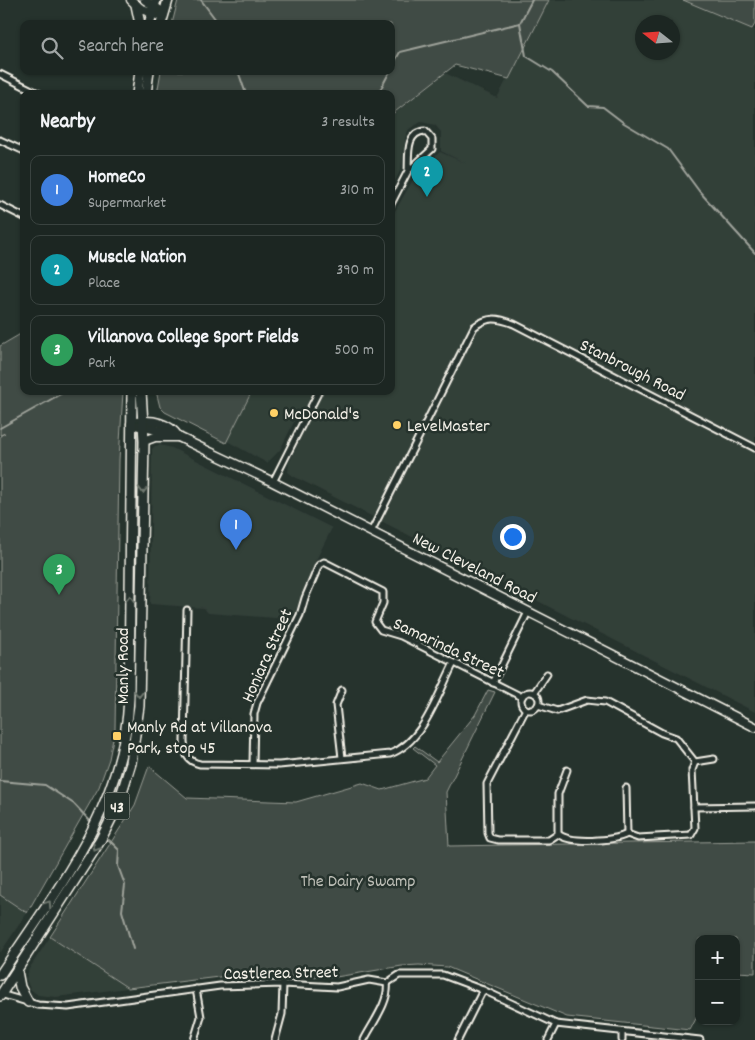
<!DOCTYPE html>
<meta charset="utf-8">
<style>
body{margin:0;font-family:Dekko,sans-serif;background:#29322f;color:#f1f3f6}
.controls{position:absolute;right:15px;bottom:15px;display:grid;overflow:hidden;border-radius:10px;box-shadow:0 1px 4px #0004}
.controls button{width:45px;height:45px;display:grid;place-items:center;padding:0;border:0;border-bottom:1px solid #3a4340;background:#1c2622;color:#f1f3f6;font:25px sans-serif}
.compass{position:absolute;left:635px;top:15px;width:45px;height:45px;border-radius:50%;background:#1c2622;box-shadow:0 1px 4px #0004;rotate:287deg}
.you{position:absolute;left:512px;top:536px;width:18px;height:18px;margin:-12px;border:4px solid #fff;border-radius:50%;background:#1a73e8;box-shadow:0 0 0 8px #1a73e833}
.badge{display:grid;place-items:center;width:32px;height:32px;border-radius:50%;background:#8c9099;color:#fff;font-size:16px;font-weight:700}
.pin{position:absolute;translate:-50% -41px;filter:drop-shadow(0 1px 2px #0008)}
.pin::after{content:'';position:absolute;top:26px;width:18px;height:15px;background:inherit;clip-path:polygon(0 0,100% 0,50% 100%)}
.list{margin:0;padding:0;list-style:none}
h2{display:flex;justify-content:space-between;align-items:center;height:65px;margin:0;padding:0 20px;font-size:21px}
h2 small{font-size:16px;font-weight:400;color:#a0a5a5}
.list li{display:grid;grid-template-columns:32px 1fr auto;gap:15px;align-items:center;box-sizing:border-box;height:70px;margin:0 10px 10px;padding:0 10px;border:1px solid #3a4340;border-radius:10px}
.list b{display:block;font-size:19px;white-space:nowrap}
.list p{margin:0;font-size:16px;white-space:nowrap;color:#a0a5a5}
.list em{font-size:16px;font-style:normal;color:#a0a5a5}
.icon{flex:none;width:28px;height:28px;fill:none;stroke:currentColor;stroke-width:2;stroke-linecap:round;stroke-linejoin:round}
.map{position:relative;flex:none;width:755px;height:1040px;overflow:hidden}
.search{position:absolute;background:#1c2622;box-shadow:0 1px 4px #0004;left:20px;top:20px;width:375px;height:55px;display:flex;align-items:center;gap:12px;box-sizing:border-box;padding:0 18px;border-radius:10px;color:#a0a5a5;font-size:19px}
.panel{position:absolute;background:#1c2622;box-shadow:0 1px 4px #0004;left:20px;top:90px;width:375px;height:305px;border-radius:10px}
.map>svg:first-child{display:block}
</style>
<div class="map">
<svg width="755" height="1040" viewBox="0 0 755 1040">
<rect width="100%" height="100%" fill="#26332d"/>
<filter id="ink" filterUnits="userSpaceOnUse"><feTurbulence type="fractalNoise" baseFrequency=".02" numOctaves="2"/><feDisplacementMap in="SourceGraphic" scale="10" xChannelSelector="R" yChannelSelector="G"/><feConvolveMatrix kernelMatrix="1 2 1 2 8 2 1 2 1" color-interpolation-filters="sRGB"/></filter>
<g filter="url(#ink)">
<g fill="#333f39" fill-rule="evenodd">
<path d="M 549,0 L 683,0 L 755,30 L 755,712 L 293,476 L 288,472 L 289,463 L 311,415 L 300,410 L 280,450 L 267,463 L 227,441 L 252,391 L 391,391 L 391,218 L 418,171 L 440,152 L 465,163 L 441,151 L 441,132 L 435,125 L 421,122 L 409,129 L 406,135 L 401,169 L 391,189 L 391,116 L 445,73 L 497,98 ZM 642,22 L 672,22 L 672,52 L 642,52 Z"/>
<path d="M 160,445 L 172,448 L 332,528 L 315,562 L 294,615 L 289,619 L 208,613 L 204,608 L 150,604 L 152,449 L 155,446 Z"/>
<path d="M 0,895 L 27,913 L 0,953 Z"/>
<path d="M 50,937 L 128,988 L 56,997 L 38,995 L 30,989 L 26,979 L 29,969 Z"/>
</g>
<g fill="#414b45" stroke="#9a9e96">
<path d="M 178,0 L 549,0 L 509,79 L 455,65 L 391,115 L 391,94 L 157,94 L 161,71 L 391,71 L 391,24 L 172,24 Z"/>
<path d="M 683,0 L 755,0 L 755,24 L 752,29 Z"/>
<path d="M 24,332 L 24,391 L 123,391 L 119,460 L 115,729 L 109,759 L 99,787 L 27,913 L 0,895 L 0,436 L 5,433 L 0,435 L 0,346 Z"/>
<path d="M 156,391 L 252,391 L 226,443 L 165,412 L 160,407 Z"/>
<path d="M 488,690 L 495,692 L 446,792 L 449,846 L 755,841 L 755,973 L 736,972 L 736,939 L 699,939 L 699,1013 L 690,1030 L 567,1017 L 447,967 L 419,965 L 402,966 L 336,977 L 227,976 L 128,988 L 50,937 L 135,805 L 149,766 L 187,798 L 296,802 L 362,783 L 382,790 L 425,778 L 435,765 L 413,748 L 415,746 L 437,762 L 475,715 Z"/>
</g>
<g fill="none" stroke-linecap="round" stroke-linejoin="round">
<g stroke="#9fa39b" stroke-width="2">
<path d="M 201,0 L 219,24"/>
<path d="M 520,23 L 526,56 L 552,72 L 588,106 L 603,107 L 624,123 L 668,149 L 699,191 L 755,253"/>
<path d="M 391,68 L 400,52 L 520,23 L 532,0"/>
<path d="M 238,71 L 246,94"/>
<path d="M 378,94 L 390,71"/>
<path d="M 0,428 L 66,391"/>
<path d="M 0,781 L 45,785 L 74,804 L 90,821"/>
<path d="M 109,840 L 119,850 L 118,866 L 125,885 L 122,911 L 133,949"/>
</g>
<defs>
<g id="street">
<path d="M 0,74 L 40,94"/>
<path d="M 0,140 L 24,151"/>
<path d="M 391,204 L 408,171 L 432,149 L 432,139 L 425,131 C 405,132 409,157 408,171"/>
<path d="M 0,205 L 24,217"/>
<path d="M 273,482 L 319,391"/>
<path d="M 371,532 L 474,327 C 488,316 498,318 514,324 L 755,448"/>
<path d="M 187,610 L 184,741 C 185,753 186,761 200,764 L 279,765 L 390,754 C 424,742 438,693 454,663"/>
<path d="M 493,683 L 528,612"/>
<path d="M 342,690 L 336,705 L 342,758"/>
<circle cx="530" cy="701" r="9"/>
<path d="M 534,693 L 547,674"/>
<path d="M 526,709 L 487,784 L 488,833 L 490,838 L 498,840 L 549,840 L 558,834 C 570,844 614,841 627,834 L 638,838 L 691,835 L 695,828 L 692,770 L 695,762 L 676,738 L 662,733 L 605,702 L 587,700 L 557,711 L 538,705"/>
<path d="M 695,762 L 714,759"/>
<path d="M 253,764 L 254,714 L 257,703 L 300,615 L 305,598 L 319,565 L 324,562 L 383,592 L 383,603 L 375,622 L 381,630 L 401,636 L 522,697"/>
<path d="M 626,788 L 627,834"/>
<path d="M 694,807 L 755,806"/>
<path d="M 558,834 L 558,794 L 567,770"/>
<path d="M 0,994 L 38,1005 L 68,1007 L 220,986 L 283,984 L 337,987 L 369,980 L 387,983 L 399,975 L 443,975 L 483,990 L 556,1024 L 700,1040"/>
<path d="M 194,1040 L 201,1017 L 196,989"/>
<path d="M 275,1040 L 282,1014 L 283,984"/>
<path d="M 364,1040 C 372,1024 390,1001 387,983"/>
<path d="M 458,1040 L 483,990"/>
<path d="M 548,1040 L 556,1024"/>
<path d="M 622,1040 L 622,1032"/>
</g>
<g id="secondary">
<path d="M 131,0 L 140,8 L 162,17"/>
<path d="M 145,0 L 164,13"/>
<path d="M 137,422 C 152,419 169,423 178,436"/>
<path d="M 131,424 L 170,433 L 273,482 L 755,727"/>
<path d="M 144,441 L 155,437 L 178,437"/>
</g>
<g id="primary">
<path d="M 136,5 L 140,24"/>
<path d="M 149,24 L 156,0"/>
<path d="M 161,24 L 168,0"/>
<path d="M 137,94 L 140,71"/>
<path d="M 146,94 L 149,71"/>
<path d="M 17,971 L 20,987 L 28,1002"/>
<path d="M 0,975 C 57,890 125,805 129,698 L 132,391"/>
<path d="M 0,996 L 100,841 L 118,805 L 131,763 L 139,706 L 144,441 L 141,391"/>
</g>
</defs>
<use href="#street" stroke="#f4f1e8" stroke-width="9"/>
<use href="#secondary" stroke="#f4f1e8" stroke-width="11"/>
<use href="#primary" stroke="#f4f1e8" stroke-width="12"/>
<use href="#street" stroke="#26332d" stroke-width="5"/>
<use href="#secondary" stroke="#26332d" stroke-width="8"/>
<use href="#primary" stroke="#26332d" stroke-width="9"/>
</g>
<defs><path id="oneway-chevron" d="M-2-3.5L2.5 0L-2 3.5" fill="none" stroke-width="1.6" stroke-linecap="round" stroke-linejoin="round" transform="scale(1.25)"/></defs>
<g stroke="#6e766e">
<use href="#oneway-chevron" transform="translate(143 490) rotate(91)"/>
<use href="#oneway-chevron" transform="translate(130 599) rotate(-89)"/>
<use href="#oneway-chevron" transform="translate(139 694) rotate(90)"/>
<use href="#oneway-chevron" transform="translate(96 848) rotate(122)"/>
<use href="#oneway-chevron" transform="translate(48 904) rotate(-56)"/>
</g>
</g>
<g fill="#ffd166" stroke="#26332d" stroke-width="2">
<circle cx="274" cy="413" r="5"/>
<circle cx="397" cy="425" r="5"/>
<rect x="112" y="731" width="10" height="10" rx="2.5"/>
</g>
<g text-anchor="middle" stroke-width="5" stroke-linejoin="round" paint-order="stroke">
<rect fill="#26332d" stroke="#b6b8b0" stroke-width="1" x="104.5" y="792.5" width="25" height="27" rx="4"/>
<g font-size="16" font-weight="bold" fill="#f4f1e8">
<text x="117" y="812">43</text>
</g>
<g font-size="18" fill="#f4f1e8" stroke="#26332d">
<text transform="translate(633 369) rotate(27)" y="6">Stanbrough Road</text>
<text transform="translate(475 567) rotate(27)" y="6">New Cleveland Road</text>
<text transform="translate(449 647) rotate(25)" y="6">Samarinda Street</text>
<text transform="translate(266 655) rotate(-66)" y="6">Honiara Street</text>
<text transform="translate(122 666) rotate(-90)" y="6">Manly Road</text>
<text transform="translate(281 972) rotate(-1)" y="6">Castlerea Street</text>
</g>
<g font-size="18" fill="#f4f1e8" stroke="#26332d" text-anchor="start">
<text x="284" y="419">McDonald's</text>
<text x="407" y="431">LevelMaster</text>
<text x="127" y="732">Manly Rd at Villanova<tspan x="127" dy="21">Park, stop 45</tspan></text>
</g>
<g font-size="18" fill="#bebfb7" stroke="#26332d">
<text x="358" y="886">The Dairy Swamp</text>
</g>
</g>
</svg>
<div class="controls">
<button>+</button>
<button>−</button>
</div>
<svg class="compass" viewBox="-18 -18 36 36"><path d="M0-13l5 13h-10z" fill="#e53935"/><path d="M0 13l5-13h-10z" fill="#a0a5a5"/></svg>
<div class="you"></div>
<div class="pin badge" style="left:236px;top:550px;background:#3f7fe0">1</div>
<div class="pin badge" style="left:427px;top:197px;background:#0f9aa8">2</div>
<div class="pin badge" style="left:59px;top:595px;background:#2e9e5b">3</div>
<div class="search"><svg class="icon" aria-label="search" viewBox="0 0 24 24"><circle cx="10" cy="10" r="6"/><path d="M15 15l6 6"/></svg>Search here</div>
<section class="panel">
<h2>Nearby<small>3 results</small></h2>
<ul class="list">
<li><span class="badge" style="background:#3f7fe0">1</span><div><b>HomeCo</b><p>Supermarket</p></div><em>310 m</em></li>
<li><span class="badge" style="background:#0f9aa8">2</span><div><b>Muscle Nation</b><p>Place</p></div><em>390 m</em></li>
<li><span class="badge" style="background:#2e9e5b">3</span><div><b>Villanova College Sport Fields</b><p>Park</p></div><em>500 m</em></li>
</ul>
</section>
</div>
